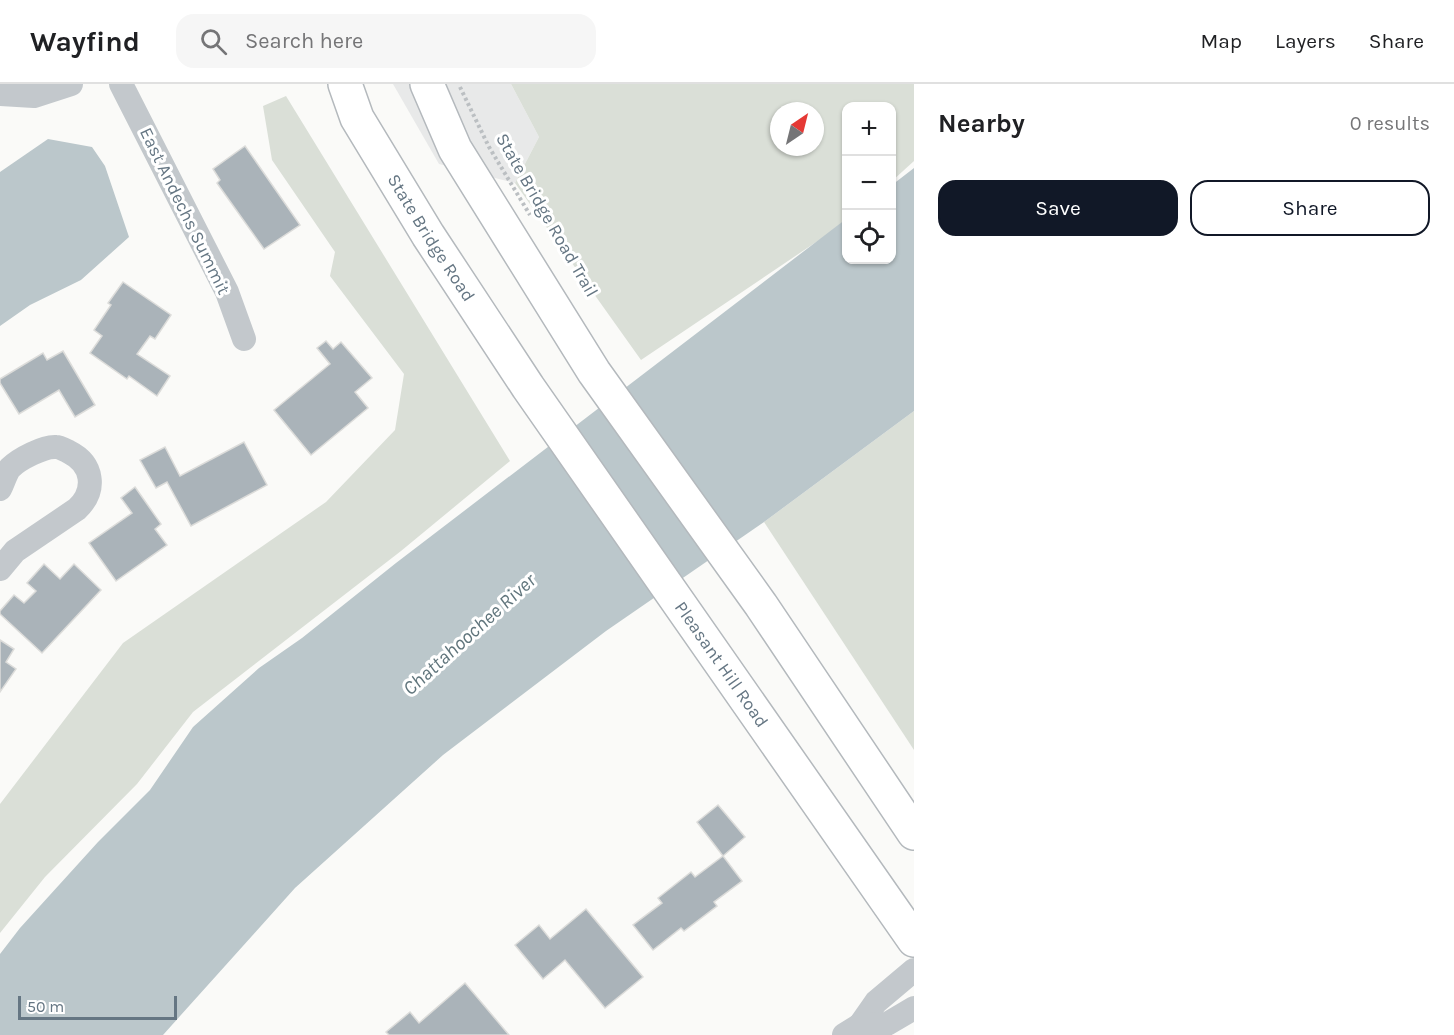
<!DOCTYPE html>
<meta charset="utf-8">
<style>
body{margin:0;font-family:Karla,sans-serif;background:#f6f6f6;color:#202124}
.controls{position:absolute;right:18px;top:18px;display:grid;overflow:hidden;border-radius:12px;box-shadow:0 2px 4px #0004}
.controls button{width:54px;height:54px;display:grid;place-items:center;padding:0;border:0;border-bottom:2px solid #e0e0e0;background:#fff;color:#202124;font:30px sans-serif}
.compass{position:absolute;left:770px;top:18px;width:54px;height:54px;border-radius:50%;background:#fff;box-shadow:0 2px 4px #0004;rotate:35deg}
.scale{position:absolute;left:18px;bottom:15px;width:159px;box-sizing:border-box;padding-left:6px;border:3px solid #657683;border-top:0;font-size:16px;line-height:21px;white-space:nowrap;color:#657683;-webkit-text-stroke:4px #fff;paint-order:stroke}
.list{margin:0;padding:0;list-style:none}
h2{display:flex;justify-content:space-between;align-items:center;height:78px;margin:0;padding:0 24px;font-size:26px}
h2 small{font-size:20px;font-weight:400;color:#757577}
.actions{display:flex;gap:12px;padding:18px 24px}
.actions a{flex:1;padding:14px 0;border:2px solid #111827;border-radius:18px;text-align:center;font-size:21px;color:#111827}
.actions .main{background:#111827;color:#fff}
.icon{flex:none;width:33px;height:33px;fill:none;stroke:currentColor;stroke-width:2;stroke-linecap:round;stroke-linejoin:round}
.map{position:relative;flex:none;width:914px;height:951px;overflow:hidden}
header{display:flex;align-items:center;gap:36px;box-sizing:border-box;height:84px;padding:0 30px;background:#fff;border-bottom:2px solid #e0e0e0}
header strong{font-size:28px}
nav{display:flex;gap:33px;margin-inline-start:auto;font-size:21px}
.search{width:420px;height:54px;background:#f6f6f6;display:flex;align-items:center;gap:15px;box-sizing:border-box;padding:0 21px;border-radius:18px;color:#757577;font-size:22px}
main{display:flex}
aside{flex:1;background:#fff}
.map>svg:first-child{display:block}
</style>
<header>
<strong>Wayfind</strong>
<div class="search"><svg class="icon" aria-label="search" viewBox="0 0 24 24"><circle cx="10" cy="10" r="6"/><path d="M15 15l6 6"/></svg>Search here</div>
<nav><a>Map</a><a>Layers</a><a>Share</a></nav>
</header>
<main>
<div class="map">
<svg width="914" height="951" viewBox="0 0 914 951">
<rect width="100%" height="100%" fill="#fafaf8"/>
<path fill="#e8e9e9" d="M 393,0 L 511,0 L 539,53 L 515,99 L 439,80 Z"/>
<g fill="#dadfd7" fill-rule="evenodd">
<path d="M 511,0 L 914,0 L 914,77 L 892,97 L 892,22 L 846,22 L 846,135 L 831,148 L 641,276 L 515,99 L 539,53 ZM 779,27 L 815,27 L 815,63 L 779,63 Z"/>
<path d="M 286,12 L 510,377 L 401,467 L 193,628 L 137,700 L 45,793 L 0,849 L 0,720 L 123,559 L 326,418 L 395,346 L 404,290 L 330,192 L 335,168 L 272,76 L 263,22 Z"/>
<path d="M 914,327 L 914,666 L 764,438 Z"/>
</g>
<g fill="#bbc7cb">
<path d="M 48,55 L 92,63 L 105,82 L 129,153 L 81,196 L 30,221 L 0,242 L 0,88 Z"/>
<path d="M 914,84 L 914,327 L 764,438 L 606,547 L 443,671 L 295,804 L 163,951 L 0,951 L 0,870 L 20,844 L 98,758 L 150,706 L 193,643 L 259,584 L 302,554 L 396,479 L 846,135 L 846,176 L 892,176 L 892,101 Z"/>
</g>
<g fill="#aab3b9" stroke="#dcdcda" stroke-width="1.5">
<path d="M 245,62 L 300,141 L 264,165 L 217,99 L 220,96 L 213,85 Z"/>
<path d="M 123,198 L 171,231 L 155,255 L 150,252 L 137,270 L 170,292 L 157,312 L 129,292 L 127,295 L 90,269 L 102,252 L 94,246 L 111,221 L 108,219 Z"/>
<path d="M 326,257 L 333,265 L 341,258 L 372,294 L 355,308 L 368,324 L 311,371 L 274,326 L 330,280 L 317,264 Z"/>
<path d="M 63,267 L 95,321 L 75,333 L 59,306 L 19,330 L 0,299 L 0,295 L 43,269 L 47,276 Z"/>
<path d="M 244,358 L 267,401 L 191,442 L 167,398 L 156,404 L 140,376 L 165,363 L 180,392 Z"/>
<path d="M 135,403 L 161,440 L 155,445 L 167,461 L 116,497 L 89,459 L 132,429 L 121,414 Z"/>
<path d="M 44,480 L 60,495 L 74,480 L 101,506 L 42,569 L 0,530 L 0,527 L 14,511 L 24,519 L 36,507 L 27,499 Z"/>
<path d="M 0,556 L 14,565 L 6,578 L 16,585 L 0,608 Z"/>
<path d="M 718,721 L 745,753 L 723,772 L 697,738 Z"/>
<path d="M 723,772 L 742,797 L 714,818 L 717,822 L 684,847 L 681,844 L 653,866 L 633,841 L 662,819 L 658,814 L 691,788 L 695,793 Z"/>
<path d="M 586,825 L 643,893 L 605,924 L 565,876 L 543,895 L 515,861 L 539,841 L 550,855 Z"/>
<path d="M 465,899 L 509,951 L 389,951 L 386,948 L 410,928 L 419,939 Z"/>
</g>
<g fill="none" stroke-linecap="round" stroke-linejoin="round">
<defs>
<g id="highway">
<path id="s1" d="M 345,0 L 357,34 L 428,151 L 528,303 L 914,856"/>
<path d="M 427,0 L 455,65 L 594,288 L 761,521 L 914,749"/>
</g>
</defs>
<use href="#highway" stroke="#b4b9bd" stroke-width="36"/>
<path stroke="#bbbfc2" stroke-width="4" stroke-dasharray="3 3" stroke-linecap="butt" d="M 460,3 L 489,63 L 530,131"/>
<g stroke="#c3c8cc" stroke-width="24">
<path d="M 121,0 L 227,208 L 244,255"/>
<path d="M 0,10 L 34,12 L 71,0"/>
<path d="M 0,405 C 3,399 6,389 10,384 C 19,375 44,362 56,363 C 60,363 65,366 69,368 C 93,380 97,406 77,425 L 15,467 L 0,485"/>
<path d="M 860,941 L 876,918 L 914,886"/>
<path d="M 844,951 L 860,941 L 887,940 L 914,924"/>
</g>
<use href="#highway" stroke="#fff" stroke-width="33"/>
</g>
<g text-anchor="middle" stroke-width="6" stroke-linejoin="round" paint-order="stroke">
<g font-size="18" fill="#657683" stroke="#fff">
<text transform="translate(185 127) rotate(64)" y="6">East Andechs Summit</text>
<text transform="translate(547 131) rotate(60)" y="6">State Bridge Road Trail</text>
<text dy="6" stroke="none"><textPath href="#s1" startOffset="177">State Bridge Road</textPath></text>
<text dy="6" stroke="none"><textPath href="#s1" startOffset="693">Pleasant Hill Road</textPath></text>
</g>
<g font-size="20" font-style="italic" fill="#60757c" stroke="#fff">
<text transform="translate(469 550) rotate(-42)" y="7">Chattahoochee River</text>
</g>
</g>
</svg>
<div class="controls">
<button>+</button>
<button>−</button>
<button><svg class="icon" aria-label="locate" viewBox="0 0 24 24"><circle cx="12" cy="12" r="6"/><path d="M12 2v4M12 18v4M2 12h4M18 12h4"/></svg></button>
</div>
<svg class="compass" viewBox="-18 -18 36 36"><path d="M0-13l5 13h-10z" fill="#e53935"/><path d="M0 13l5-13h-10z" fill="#757577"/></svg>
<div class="scale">50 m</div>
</div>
<aside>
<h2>Nearby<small>0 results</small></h2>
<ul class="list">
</ul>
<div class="actions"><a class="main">Save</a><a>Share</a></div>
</aside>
</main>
